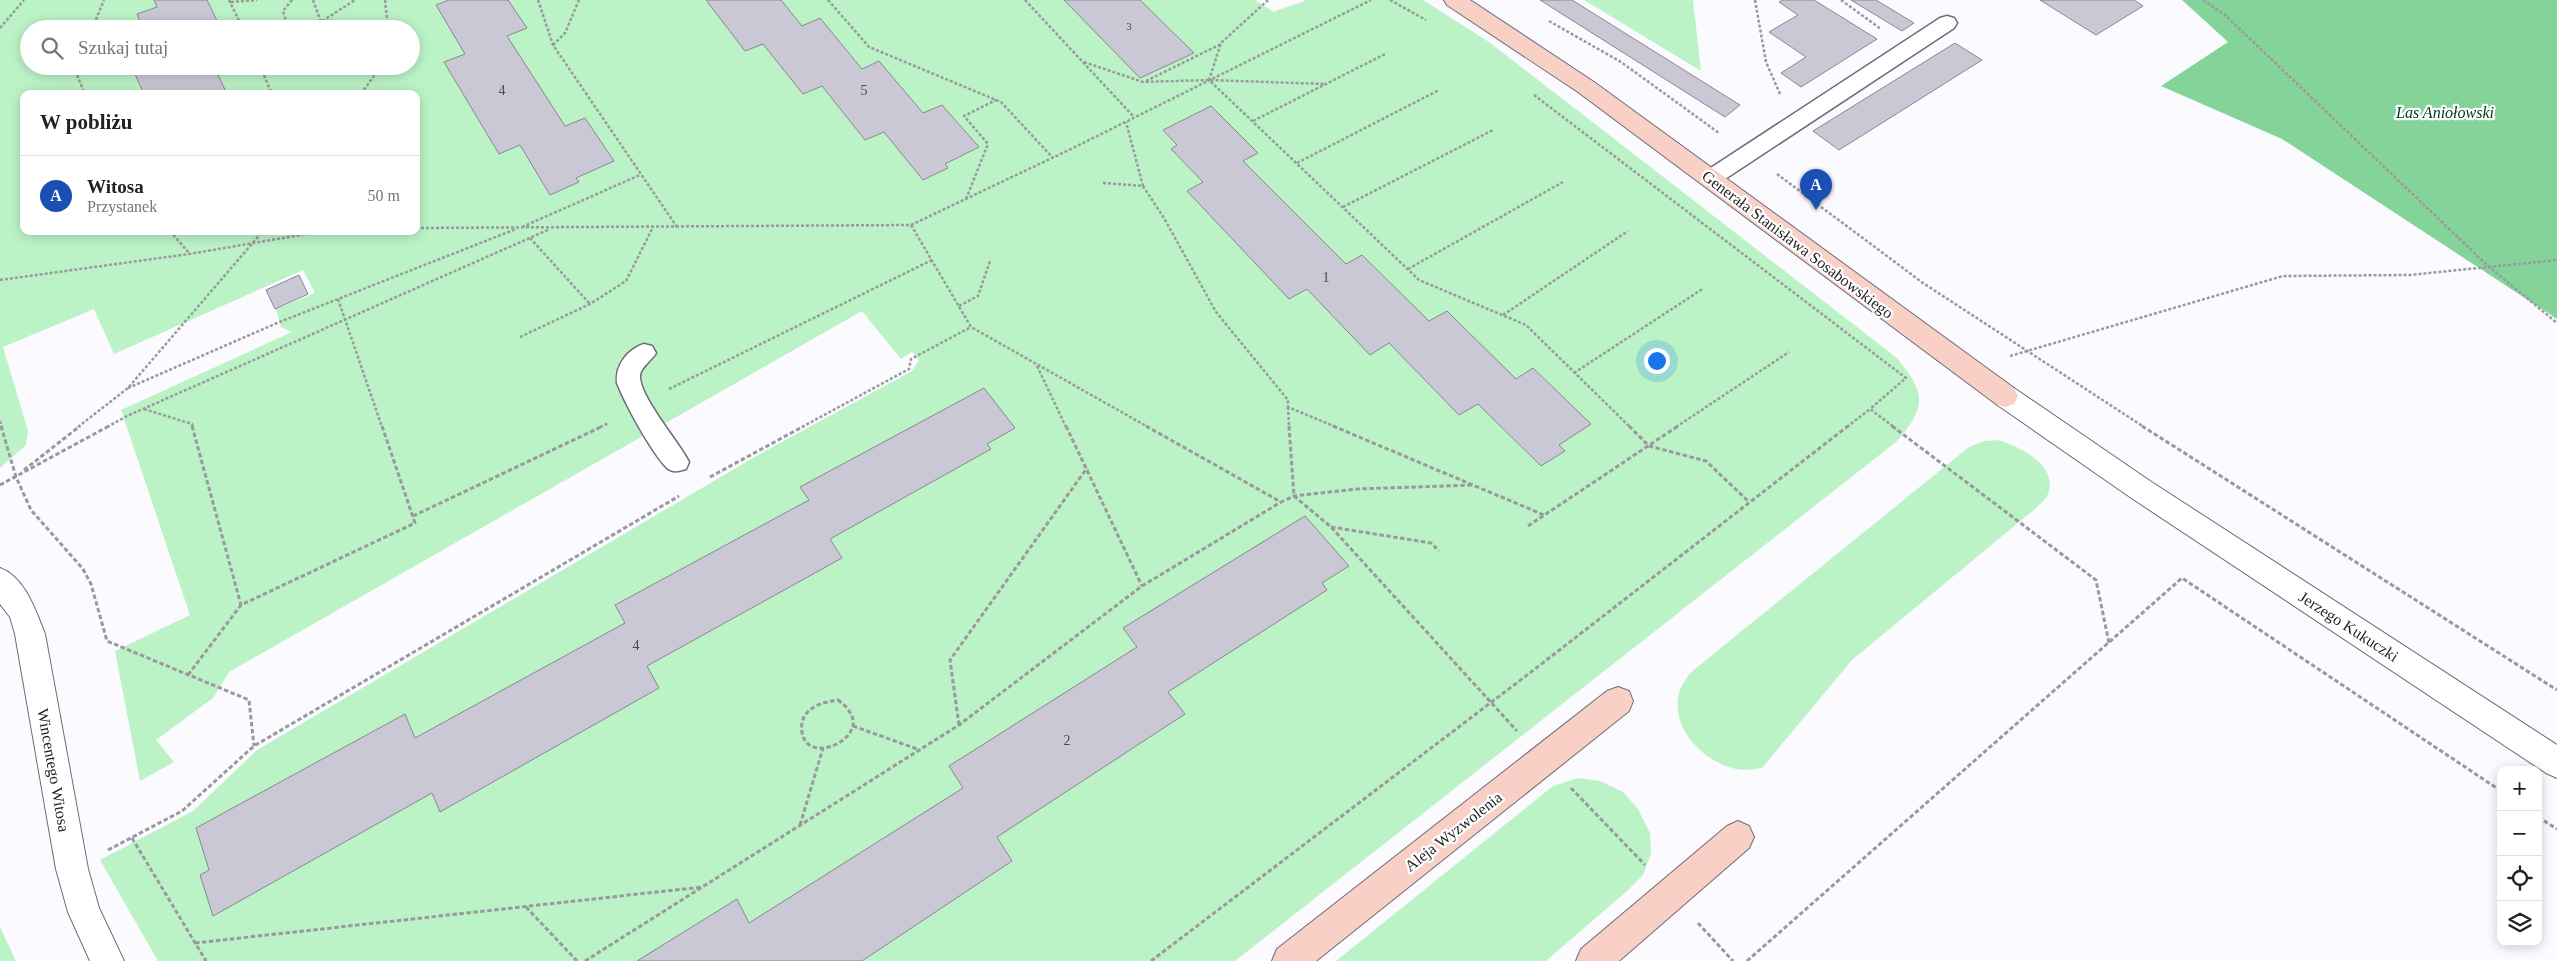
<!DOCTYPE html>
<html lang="pl">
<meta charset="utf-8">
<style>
body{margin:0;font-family:"Times New Roman",serif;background:#f2f2f2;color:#222}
.controls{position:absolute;right:15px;bottom:15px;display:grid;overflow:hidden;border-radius:10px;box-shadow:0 2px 12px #0003}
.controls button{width:45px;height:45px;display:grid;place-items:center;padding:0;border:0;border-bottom:1px solid #e0e0e0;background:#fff;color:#222;font:25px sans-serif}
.you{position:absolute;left:1656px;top:360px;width:18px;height:18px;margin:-12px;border:4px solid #fff;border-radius:50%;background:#1a73e8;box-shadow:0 0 0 8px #1a73e833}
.badge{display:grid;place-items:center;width:32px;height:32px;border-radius:50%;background:#1a73e8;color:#fff;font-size:16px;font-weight:700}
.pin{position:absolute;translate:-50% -41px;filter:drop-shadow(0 1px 2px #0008)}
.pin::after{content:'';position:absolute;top:26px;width:18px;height:15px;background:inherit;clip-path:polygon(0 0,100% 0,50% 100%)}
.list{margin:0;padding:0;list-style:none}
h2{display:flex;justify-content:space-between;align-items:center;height:65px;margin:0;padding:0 20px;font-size:21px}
h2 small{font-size:16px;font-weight:400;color:#767676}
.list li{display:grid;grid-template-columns:32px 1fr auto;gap:15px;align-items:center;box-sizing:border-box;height:80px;padding:0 20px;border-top:1px solid #e0e0e0}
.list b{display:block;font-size:19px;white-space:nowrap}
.list p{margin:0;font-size:16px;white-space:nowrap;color:#767676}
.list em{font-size:16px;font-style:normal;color:#767676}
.icon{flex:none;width:28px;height:28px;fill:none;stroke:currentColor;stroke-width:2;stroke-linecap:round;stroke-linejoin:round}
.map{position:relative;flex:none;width:2557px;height:961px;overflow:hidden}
.search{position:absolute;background:#fff;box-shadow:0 2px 12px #0003;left:20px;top:20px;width:400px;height:55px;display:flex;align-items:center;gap:12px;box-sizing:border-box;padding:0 18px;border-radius:28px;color:#767676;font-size:19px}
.panel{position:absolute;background:#fff;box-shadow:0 2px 12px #0003;left:20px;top:90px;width:400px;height:145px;border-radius:10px}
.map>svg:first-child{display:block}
</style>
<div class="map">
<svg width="2557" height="961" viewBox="0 0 2557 961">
<rect width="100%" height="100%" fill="#fbfaff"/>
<g fill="#bbf3c7" fill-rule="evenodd">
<path d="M 0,0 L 1255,0 L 1274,12 C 1285,6 1295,6 1306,0 L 1423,0 L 1489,42 L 1897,358 C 1926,393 1927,407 1896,442 L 1235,961 L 158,961 L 100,860 L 193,811 L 257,750 L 758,455 L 912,371 L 919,360 L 912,352 L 901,359 L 862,311 L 229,672 L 213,698 L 156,740 L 174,762 L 140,781 L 115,651 L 190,615 L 121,410 L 292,332 L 281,327 L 276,309 L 315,293 L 303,270 L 114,354 L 94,309 L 3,347 L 28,431 L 26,445 L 0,468 ZM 29,29 L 411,29 L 411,66 L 29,66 ZM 24,94 L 416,94 L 416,231 L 24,231 Z"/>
<path d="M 1584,0 L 1693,0 L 1701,71 Z"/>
<path d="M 1998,440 C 2019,446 2063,467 2046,498 C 2043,502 2038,505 2035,509 L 1852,660 L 1762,768 C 1754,769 1744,771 1736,769 C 1702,762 1668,725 1680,690 C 1682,684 1687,678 1690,673 L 1969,447 L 1984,441 Z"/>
<path d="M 1578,778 L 1600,781 L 1623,792 L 1638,809 L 1650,833 L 1651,854 L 1643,875 L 1627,891 L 1546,961 L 1336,961 L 1553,786 Z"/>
<path d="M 0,927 L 16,961 L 0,961 Z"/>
</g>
<path fill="#84d499" d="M 2182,0 L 2557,0 L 2557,319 L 2282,139 L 2161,86 L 2228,42 Z"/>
<g fill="#cbc8d5" stroke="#898692">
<path d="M 154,0 L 207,0 L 221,29 L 143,29 L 137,14 L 157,7 Z"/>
<path d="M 449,0 L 508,0 L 527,28 L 507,36 L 565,126 L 585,118 L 614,161 L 576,178 L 579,182 L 550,195 L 520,145 L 499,154 L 444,62 L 465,54 L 436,5 Z"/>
<path d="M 706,0 L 781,0 L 802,26 L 820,18 L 862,69 L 879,61 L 923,113 L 942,105 L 979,147 L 945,164 L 948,168 L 923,180 L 884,132 L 865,140 L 822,86 L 803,94 L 763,44 L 745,51 Z"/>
<path d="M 1064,0 L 1140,0 L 1194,53 L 1140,78 Z"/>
<path d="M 1540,0 L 1572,0 L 1740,105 L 1725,117 Z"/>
<path d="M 1783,0 L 1814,0 L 1877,39 L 1801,87 L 1781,73 L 1806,57 L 1769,32 L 1798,15 L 1779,2 Z"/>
<path d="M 1851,0 L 1876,0 L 1914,23 L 1902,31 Z"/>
<path d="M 2040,0 L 2134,0 L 2143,6 L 2096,35 Z"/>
<path d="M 1955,43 L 1982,60 L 1839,150 L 1813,131 Z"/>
<path d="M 150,66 L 214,66 L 227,94 L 144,94 L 134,72 Z"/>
<path d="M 1211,106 L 1258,153 L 1243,161 L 1346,264 L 1362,255 L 1429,321 L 1447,311 L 1516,379 L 1533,368 L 1591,424 L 1559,445 L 1565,451 L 1541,466 L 1478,404 L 1459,415 L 1389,343 L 1370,355 L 1307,289 L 1289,299 L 1187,191 L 1203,182 L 1171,149 L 1177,145 L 1163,130 Z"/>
<path d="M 299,275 L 308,294 L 275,309 L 266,290 Z"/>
<path d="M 984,388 L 1015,428 L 987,444 L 991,449 L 830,539 L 842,558 L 647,666 L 659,688 L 440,812 L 432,793 L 213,916 L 200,875 L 209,870 L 196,828 L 405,714 L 415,738 L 625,623 L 615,605 L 809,500 L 800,487 Z"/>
<path d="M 1305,516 L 1349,566 L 1322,583 L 1327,590 L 1168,692 L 1185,714 L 997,837 L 1012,861 L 862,961 L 637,961 L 737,899 L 749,923 L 963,788 L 949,766 L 1137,647 L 1123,628 Z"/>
</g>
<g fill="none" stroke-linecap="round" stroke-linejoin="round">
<defs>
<g id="lane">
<path d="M 1947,16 L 1954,18 L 1957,23 L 1954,28 L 1719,183 L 1711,186 L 1703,183 L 1700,178 L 1703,173 L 1940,18 Z"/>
<path d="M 644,344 L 652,346 L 656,353 C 652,360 641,367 640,375 C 638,395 679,442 689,462 L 686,469 C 679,471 673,473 667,468 C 652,453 625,404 617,383 C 615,365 628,349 644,344 Z"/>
</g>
<g id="street">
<path d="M 2005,385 L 2014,388 L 2150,481 L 2557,745 L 2557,778 L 2546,773 L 2130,497 L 1996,404 L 1992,396 L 1996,388 Z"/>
<path d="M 0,568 C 25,577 36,611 45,634 L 88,869 L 99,908 L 124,961 L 90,961 L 68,912 L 56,869 L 15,634 L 10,617 L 0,604 Z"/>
</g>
<g id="secondary">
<path d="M 1444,0 L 1470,0 L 1594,82 L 2014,388 L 2018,396 L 2014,404 L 2005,407 L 1996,404 L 1578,92 L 1447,5 Z"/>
<path d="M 1618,687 L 1629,691 L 1633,701 L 1629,711 L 1316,961 L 1272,961 L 1277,949 L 1607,691 Z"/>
<path d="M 1738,821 L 1749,826 L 1754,837 L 1749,848 L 1619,961 L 1576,961 L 1581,949 L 1727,826 Z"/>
</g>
</defs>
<use href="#lane" stroke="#6f6c78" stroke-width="3"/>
<use href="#street" stroke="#6f6c78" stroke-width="2"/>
<use href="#secondary" stroke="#6f6c78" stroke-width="2"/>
<g stroke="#9a999e" stroke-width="2.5" stroke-dasharray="3 2" stroke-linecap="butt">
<path d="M 229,0 L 243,29"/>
<path d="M 292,0 L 283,11 L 286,21 L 298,26 L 313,25 L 314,29"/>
<path d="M 313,0 L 321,22 L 355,0"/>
<path d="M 385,0 L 388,29"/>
<path d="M 538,0 L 553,45 L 677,227"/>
<path d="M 828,0 L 869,47 L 1001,102 L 1053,158"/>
<path d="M 1025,0 L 1134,117"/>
<path d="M 1268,0 L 1221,43 L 1209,80 L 1419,280 L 1526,325 L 1630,427"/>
<path d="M 1390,0 L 1426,20"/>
<path d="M 1755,0 L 1766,62 L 1780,94"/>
<path d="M 1841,0 L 1881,29"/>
<path d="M 2203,0 L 2225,15 L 2488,266 L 2557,323"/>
<path d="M 231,2 L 257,0"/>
<path d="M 325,21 L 337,21 L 349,29"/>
<path d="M 1549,21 L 1621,62 L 1719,133"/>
<path d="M 0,28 L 24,0"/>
<path d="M 92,29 L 104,0"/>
<path d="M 553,45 L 565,33 L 579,0"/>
<path d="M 1084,62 L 1143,82 L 1209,80 L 1325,84"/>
<path d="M 77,66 L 75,70 L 85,94"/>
<path d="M 260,66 L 272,94"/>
<path d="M 1146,81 L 1221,44"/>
<path d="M 361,94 L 381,66"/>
<path d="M 1534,95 L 1906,378 L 1870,409"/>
<path d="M 1253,121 L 1387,53"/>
<path d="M 1297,163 L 1439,90"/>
<path d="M 1777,174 L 1923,283 L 2144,427"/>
<path d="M 1103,183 L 1143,186 L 1126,122"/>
<path d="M 1143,186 L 1164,218 L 1216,312 L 1288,400 L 1288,407 L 1336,427"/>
<path d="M 966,199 L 988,144 L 964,116 L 996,100"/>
<path d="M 1343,207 L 1493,130"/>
<path d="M 911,225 L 971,327 L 1148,427"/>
<path d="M 522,227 L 640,175"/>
<path d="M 416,228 L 911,225 L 1073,148 L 1371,0"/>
<path d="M 170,231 L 189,253"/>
<path d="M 530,238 L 590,304"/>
<path d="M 1408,269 L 1563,182"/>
<path d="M 0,280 L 189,254 L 324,231"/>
<path d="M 338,299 L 382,427"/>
<path d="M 959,306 L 978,296 L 990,261"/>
<path d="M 1503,315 L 1628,231"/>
<path d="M 520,337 L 590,304 L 626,281 L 653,227"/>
<path d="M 2010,356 L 2283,276 L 2410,275 L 2557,260"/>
<path d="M 1037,366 L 1066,427"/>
<path d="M 1574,373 L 1704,288"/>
<path d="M 128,388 L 277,323 L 516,229"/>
<path d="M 669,389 L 932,260"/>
<path d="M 1288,407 L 1289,427"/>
<path d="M 144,409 L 192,424 L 193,427"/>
<path d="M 0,421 L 2,427"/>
<path d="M 78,427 L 128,388 L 263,231"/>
<path d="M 107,427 L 127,416 L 550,229"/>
<path d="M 600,427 L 609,423"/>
<path d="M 802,427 L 909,369 L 911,359 L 971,327"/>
<path d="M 1676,427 L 1789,352"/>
<path d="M 1847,427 L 1870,409 L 1894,427"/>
</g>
<g stroke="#9a999e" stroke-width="3" stroke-dasharray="4.5 2.5" stroke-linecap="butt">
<path d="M 1,426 L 16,477 L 31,510 L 83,569 L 91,584 L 107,641 L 249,700 L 254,746"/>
<path d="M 192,426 L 241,605"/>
<path d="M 1066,426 L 1142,586"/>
<path d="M 1146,426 L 1281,502 L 1294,496 L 1357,489 L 1473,485"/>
<path d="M 1289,426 L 1294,496 L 1331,527 L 1517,731"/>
<path d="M 1333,426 L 1544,515"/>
<path d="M 1629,426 L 1649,446 L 1706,461 L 1749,502"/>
<path d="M 1892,426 L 2096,580 L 2109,643"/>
<path d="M 2142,426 L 2557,690"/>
<path d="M 24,470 L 80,426"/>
<path d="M 710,477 L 804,426"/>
<path d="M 0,485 L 109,426"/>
<path d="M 413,516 L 603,426"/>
<path d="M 1528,526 L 1678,426"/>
<path d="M 1331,527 L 1431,543 L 1439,551"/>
<path d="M 188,675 L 241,605 L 415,523 L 382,426"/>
<path d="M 838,700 C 842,703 847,707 849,711 C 870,738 807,767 802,732 C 801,727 802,721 804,717 C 811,705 825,702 838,700 Z"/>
<path d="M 959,725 L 950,660 L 1087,468"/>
<path d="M 853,726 L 920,750"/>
<path d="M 1571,788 L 1645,865"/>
<path d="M 2538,817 L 2557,829"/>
<path d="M 800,825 L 823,748"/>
<path d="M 132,838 L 206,961"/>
<path d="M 108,850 L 182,811 L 254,746 L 679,496"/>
<path d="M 526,907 L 577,961"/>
<path d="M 1698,923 L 1733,961"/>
<path d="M 195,943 L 702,887"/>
<path d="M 585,961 L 959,725 L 1142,586 L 1281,502"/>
<path d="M 1151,961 L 1535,669 L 1848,426"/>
<path d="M 1747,961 L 2182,578 L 2501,791"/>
</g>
<use href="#lane" fill="#fff" fill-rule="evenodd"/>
<use href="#street" fill="#fff" fill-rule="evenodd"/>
<use href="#secondary" fill="#f8d0c5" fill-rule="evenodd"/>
</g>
<g text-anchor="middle" stroke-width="4.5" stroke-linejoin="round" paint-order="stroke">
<g font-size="11" fill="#4a484f">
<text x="1129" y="30">3</text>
</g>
<g font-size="14" fill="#4a484f">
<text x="502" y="95">4</text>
<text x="864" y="95">5</text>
<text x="1326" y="282">1</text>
<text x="636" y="650">4</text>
<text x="1067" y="745">2</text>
</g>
<g font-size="16" font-style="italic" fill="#00411c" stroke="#fff">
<text x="2445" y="118">Las Aniołowski</text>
</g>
<g font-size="16" fill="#1f1e22" stroke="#fff">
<text transform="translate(1798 244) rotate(37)" y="6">Generała Stanisława Sosabowskiego</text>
<text transform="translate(2349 626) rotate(33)" y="6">Jerzego Kukuczki</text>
<text transform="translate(54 770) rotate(80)" y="6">Wincentego Witosa</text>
<text transform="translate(1453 831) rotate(-38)" y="6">Aleja Wyzwolenia</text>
</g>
</g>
</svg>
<div class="controls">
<button>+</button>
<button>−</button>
<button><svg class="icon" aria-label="locate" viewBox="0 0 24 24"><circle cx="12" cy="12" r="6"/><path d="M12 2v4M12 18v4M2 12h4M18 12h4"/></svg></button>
<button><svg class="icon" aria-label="layers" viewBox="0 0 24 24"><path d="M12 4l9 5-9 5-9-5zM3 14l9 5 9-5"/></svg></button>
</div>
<div class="you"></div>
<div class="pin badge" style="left:1816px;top:210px;background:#1a4fb4">A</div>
<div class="search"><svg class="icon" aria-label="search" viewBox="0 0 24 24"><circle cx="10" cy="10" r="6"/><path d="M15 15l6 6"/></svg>Szukaj tutaj</div>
<section class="panel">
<h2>W pobliżu<small></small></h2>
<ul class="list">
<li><span class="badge" style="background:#1a4fb4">A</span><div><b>Witosa</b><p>Przystanek</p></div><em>50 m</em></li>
</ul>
</section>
</div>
